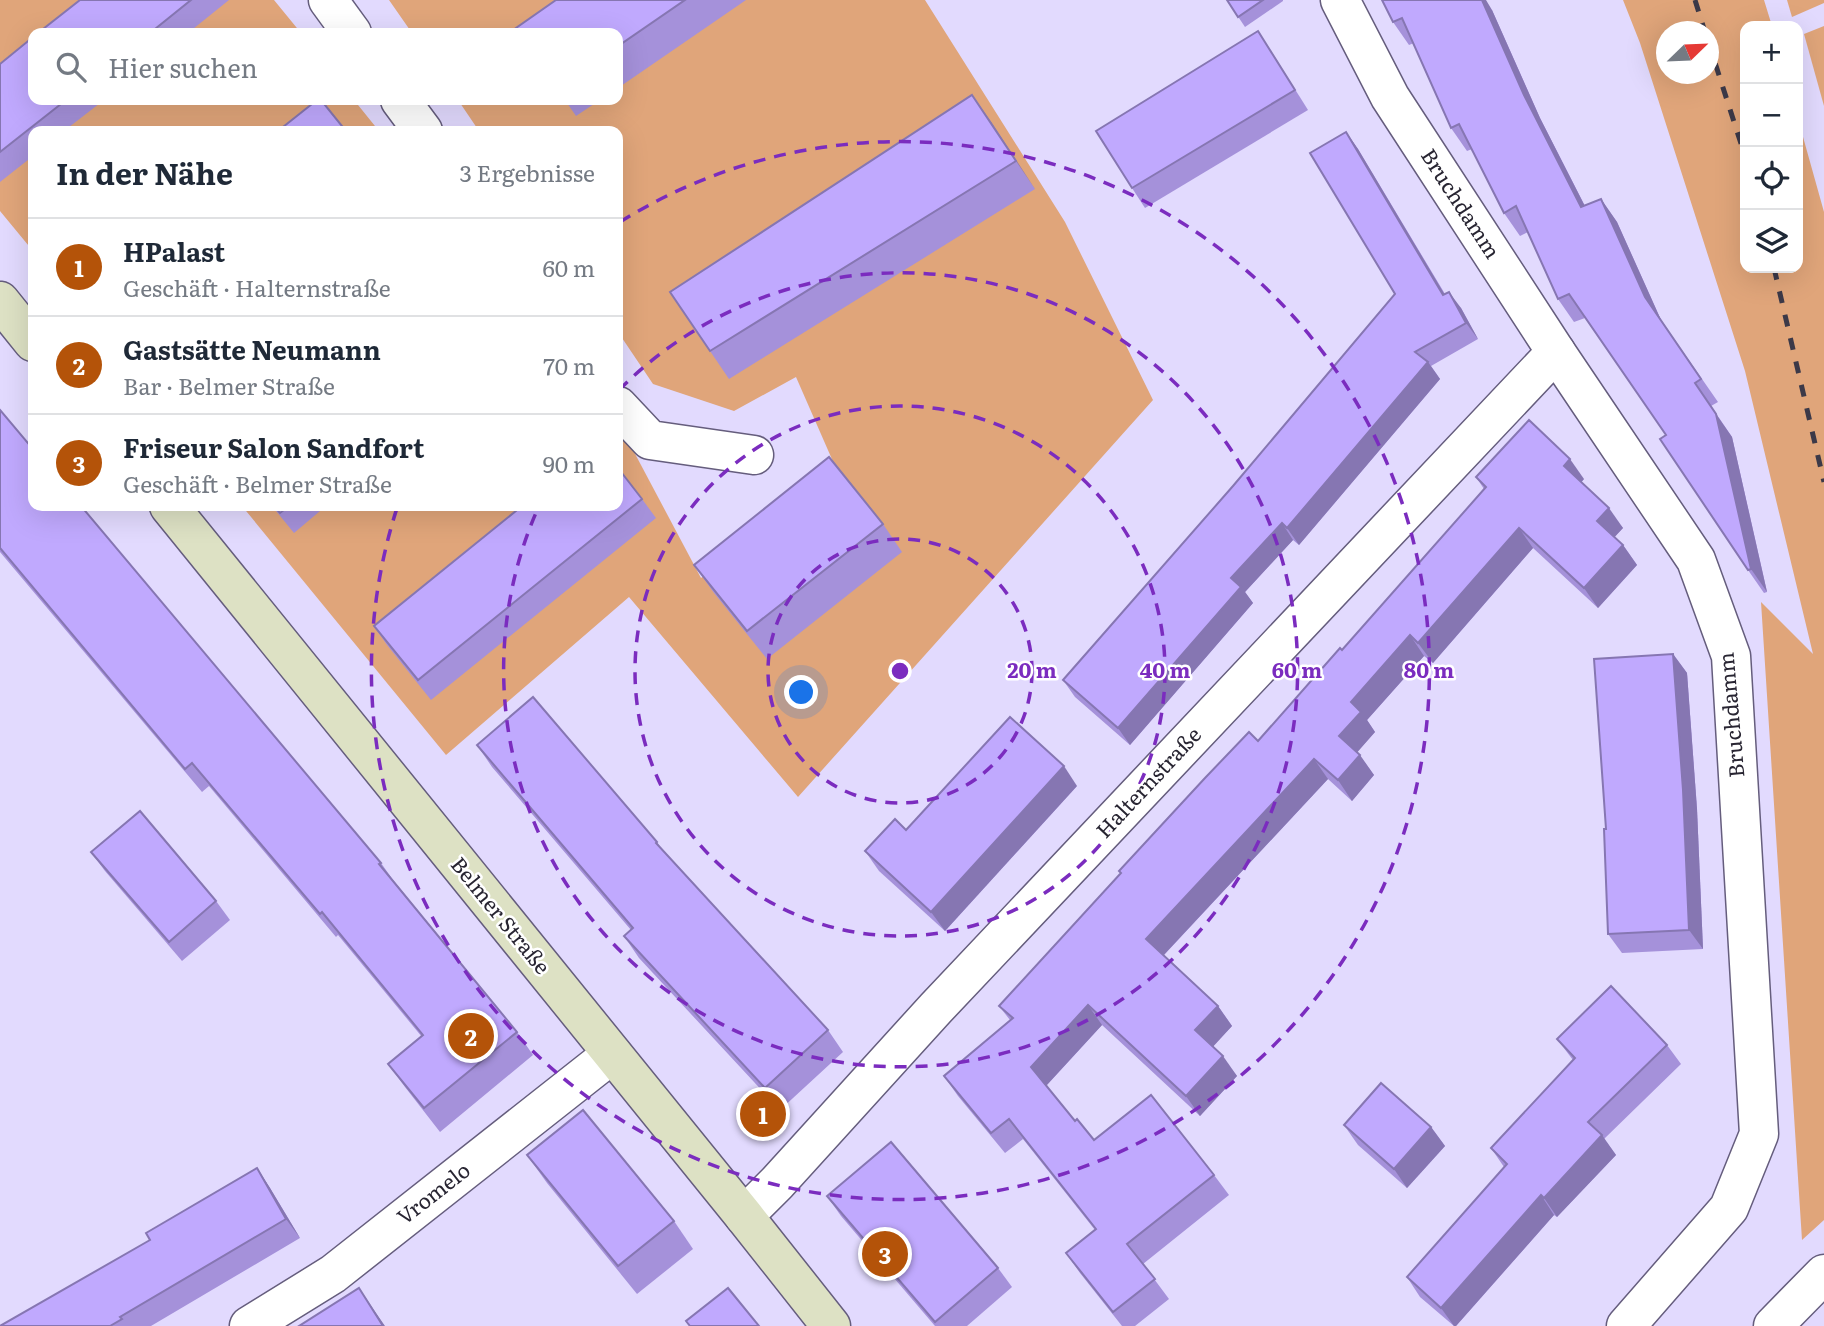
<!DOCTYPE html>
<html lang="de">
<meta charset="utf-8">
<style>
body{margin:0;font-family:Literata,serif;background:#f2f2f3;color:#1f2937}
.controls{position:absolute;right:21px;top:21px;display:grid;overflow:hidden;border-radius:14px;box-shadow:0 7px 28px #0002}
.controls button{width:63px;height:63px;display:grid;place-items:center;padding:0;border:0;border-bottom:2px solid #e0e1e3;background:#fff;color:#1f2937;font:35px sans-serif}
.compass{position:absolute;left:1656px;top:21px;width:63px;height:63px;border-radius:50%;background:#fff;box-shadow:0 7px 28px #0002;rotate:67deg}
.you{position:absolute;left:802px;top:693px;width:24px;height:24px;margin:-18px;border:5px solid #fff;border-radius:50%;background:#1a73e8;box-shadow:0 0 0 10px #1a73e833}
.badge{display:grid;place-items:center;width:46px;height:46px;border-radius:50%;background:#b45309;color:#fff;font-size:23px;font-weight:700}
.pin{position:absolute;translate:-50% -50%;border:4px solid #fff;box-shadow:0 2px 7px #0006}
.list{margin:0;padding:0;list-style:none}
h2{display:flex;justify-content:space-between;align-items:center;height:91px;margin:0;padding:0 28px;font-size:30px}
h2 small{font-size:23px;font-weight:400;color:#747a83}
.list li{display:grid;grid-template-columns:46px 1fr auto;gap:21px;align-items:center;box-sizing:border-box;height:98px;padding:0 28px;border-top:2px solid #e0e1e3}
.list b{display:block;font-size:26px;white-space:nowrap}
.list p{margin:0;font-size:23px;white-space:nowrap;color:#747a83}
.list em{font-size:23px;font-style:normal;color:#747a83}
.icon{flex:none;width:38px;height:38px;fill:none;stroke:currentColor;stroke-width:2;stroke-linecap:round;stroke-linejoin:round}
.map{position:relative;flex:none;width:1824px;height:1326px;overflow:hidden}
.search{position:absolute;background:#fff;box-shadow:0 7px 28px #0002;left:28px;top:28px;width:595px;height:77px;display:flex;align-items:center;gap:18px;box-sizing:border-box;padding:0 24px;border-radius:14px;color:#747a83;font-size:26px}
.panel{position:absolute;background:#fff;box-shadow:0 7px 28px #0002;left:28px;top:126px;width:595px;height:385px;border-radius:14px}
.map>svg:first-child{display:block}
</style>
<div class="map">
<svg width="1824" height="1326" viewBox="0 0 1824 1326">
<rect width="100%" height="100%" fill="#e2dafe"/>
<g fill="#e0a57a" fill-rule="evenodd">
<path d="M 0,0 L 274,0 L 301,33 L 33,33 L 33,100 L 354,100 L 379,131 L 33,131 L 33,251 L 0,211 Z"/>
<path d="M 389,0 L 925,0 L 1065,222 L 1153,400 L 798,797 L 629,597 L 446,755 L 242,506 L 618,506 L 618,432 L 633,450 L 701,578 L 838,473 L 796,377 L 734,411 L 653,384 L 618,332 L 618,131 L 479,131 L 458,100 L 618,100 L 618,33 L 412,33 Z"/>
<path d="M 1623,0 L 1764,0 L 1772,26 L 1745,26 L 1745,268 L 1798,268 L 1798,119 L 1824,212 L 1824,1220 L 1802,1240 L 1761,602 L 1813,654 L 1745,371 L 1640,43 ZM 1666,32 L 1708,32 L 1708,74 L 1666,74 Z"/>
<path d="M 1787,0 L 1824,0 L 1824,3 L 1792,17 Z"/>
<path d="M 1824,26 L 1824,106 L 1804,34 Z"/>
</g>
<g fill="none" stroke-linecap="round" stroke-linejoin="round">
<defs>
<g id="street">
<path d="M 328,0 L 352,33"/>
<path d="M 1340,0 L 1390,97 L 1556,352 L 1696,560 L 1731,656 L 1759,1134 L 1729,1208 L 1626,1326"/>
<path d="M 400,100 L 423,131"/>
<path d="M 618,406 L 650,440 L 754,455"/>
<path d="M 744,1216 L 777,1183 L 936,1008 L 1556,352"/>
<path d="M 249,1326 L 333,1274 L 612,1054"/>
<path d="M 1773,1326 L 1824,1274"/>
</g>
<g id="secondary">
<path d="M 0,301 L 33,342"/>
<path d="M 169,506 L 744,1216 L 831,1326"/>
</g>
</defs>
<use href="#street" stroke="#655d7d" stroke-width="41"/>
<use href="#secondary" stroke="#655d7d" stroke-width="41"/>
<use href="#street" stroke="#fff" stroke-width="38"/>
<use href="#secondary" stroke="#dde1c4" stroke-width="38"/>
<g stroke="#3c3948" stroke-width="5" stroke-dasharray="12 12" stroke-linecap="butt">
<path d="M 1695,0 L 1705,32"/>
<path d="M 1708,41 L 1745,156"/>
<path d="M 1774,268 L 1824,482"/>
</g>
</g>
<g fill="#a591da">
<path d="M 80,0 L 229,0 L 188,33 L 38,33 Z"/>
<path d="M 556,0 L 746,0 L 618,88 L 618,33 Z"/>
<path d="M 1227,0 L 1283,0 L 1283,1 L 1245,27 Z"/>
<path d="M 1382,0 L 1492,10 L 1540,118 L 1585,206 L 1601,199 L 1617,222 L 1661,320 L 1718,402 L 1711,406 L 1732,437 L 1767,592 L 1764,593 L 1748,570 L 1666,435 L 1585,318 L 1574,322 L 1558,299 L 1528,232 L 1520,236 L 1504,213 L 1472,149 L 1467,151 L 1451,128 L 1414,43 L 1409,45 L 1393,22 Z"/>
<path d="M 1258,31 L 1271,51 L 1308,110 L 1145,208 L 1132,188 Z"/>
<path d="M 0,64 L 33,100 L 104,100 L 64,131 L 33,131 L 33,156 L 0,182 Z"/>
<path d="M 972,95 L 1035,189 L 729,379 L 670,292 Z"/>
<path d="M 565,100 L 600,100 L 576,116 Z"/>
<path d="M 1346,132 L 1358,149 L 1445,294 L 1461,308 L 1478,339 L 1431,366 L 1440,379 L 1299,545 L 1293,540 L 1245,592 L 1253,603 L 1130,745 L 1075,697 L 1063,680 L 1233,486 L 1395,294 Z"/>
<path d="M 0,410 L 381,863 L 393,880 L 517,1032 L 533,1055 L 440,1132 L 405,1087 L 388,1064 L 422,1037 L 338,935 L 336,937 L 209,786 L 202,792 L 0,552 Z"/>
<path d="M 1476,477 L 1584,479 L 1581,482 L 1623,528 L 1614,537 L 1623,545 L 1637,565 L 1598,608 L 1533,548 L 1433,663 L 1424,656 L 1367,720 L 1375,732 L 1357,752 L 1374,775 L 1352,801 L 1328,779 L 1164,955 L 1218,1006 L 1232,1026 L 1213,1046 L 1237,1076 L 1200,1116 L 1102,1025 L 1046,1086 L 1075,1121 L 1094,1140 L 1214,1175 L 1229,1195 L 1143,1264 L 1169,1299 L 1135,1326 L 1122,1326 L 1080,1273 L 1066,1253 L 1095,1230 L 1023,1139 L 1005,1153 L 958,1096 L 944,1076 L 1010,1020 L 999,1006 L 1258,741 L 1342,650 L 1484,489 Z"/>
<path d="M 642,499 L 656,518 L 431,700 L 387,645 L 374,626 Z"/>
<path d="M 272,506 L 326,506 L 294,533 Z"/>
<path d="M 883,524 L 902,552 L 767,659 L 714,593 L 694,565 Z"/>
<path d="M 1673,654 L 1687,673 L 1697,809 L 1703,949 L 1622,953 L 1608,934 L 1606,829 Z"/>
<path d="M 477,745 L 657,842 L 664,853 L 828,1030 L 843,1052 L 780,1110 L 639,958 L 624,936 L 631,930 L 492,767 Z"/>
<path d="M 1077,786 L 945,931 L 879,871 L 865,851 L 906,830 Z"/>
<path d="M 91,852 L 216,901 L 230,920 L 182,961 L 105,871 Z"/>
<path d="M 1557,1039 L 1667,1045 L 1681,1064 L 1604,1139 L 1616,1155 L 1557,1217 L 1554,1215 L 1456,1326 L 1454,1326 L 1420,1297 L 1407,1277 L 1504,1167 L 1491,1148 L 1573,1060 Z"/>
<path d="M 1344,1125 L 1431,1127 L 1445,1146 L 1407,1188 L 1358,1145 Z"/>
<path d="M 527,1155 L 674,1221 L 693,1249 L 637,1294 L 547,1183 Z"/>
<path d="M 257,1168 L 270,1188 L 300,1238 L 151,1326 L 0,1326 L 150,1240 Z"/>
<path d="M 827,1196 L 998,1268 L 1012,1287 L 967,1326 L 935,1326 L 841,1216 Z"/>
</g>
<g fill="#8676b2">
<path d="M 1482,0 L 1486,0 L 1492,10 L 1540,118 L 1597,230 L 1581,207 L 1524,95 Z"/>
<path d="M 972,95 L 992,123 L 1035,189 L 1016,161 Z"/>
<path d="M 1346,132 L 1358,149 L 1455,312 L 1443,295 Z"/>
<path d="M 1601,199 L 1617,222 L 1661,320 L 1718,402 L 1645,297 Z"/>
<path d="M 1449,292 L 1461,308 L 1478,339 L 1466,323 Z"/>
<path d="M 1428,362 L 1440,379 L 1299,545 L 1287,528 Z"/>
<path d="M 1716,414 L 1732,437 L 1767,592 L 1751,569 Z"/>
<path d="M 1570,459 L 1584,479 L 1578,486 L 1564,466 Z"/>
<path d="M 1609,508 L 1623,528 L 1611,541 L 1597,521 Z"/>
<path d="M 1282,523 L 1293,540 L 1245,592 L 1253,603 L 1130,745 L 1118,728 L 1231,578 Z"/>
<path d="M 1519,528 L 1533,548 L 1433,663 L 1418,643 Z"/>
<path d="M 1623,545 L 1637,565 L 1598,608 L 1584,588 Z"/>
<path d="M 1410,635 L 1424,656 L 1367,720 L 1375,732 L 1354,756 L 1339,736 L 1351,702 Z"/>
<path d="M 1673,654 L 1687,673 L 1697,809 L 1703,949 L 1689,930 Z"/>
<path d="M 1360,755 L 1374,775 L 1352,801 L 1338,780 Z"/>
<path d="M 1314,759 L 1328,779 L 1160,959 L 1146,939 Z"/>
<path d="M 1064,766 L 1077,786 L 945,931 L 931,912 Z"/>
<path d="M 1088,1005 L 1102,1025 L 1045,1087 L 1031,1067 Z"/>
<path d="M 1218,1006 L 1232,1026 L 1210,1050 L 1195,1030 Z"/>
<path d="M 1223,1056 L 1237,1076 L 1200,1116 L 1186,1096 Z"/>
<path d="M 1431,1127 L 1445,1146 L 1407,1188 L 1394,1169 Z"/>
<path d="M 1602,1135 L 1616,1155 L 1557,1217 L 1544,1198 Z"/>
<path d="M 257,1168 L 270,1188 L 300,1238 L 286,1219 Z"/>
<path d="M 1541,1195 L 1554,1215 L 1456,1326 L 1454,1326 L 1441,1308 Z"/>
<path d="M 359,1288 L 376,1313 L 385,1326 L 383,1326 Z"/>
</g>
<g fill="#c0a9fe" stroke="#8676b2" stroke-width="2">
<path d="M 80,0 L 191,0 L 150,33 L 38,33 Z"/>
<path d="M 556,0 L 685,0 L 618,46 L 618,33 L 520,33 L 516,28 Z"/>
<path d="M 1227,0 L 1263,0 L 1238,17 Z"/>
<path d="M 1382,0 L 1482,0 L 1524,95 L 1581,207 L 1601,199 L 1645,297 L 1701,379 L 1695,383 L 1716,414 L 1751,569 L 1748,570 L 1660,439 L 1666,435 L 1569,294 L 1558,299 L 1516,206 L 1504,213 L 1459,124 L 1451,128 L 1402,18 L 1393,22 Z"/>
<path d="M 1258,31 L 1295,90 L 1132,188 L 1096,131 Z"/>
<path d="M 33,37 L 33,100 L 66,100 L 0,152 L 0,64 Z"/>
<path d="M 972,95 L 1016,161 L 710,351 L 670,292 Z"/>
<path d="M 317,100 L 321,100 L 346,131 L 278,131 Z"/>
<path d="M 1346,132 L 1443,295 L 1449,292 L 1466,323 L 1415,352 L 1428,362 L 1287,528 L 1282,523 L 1231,578 L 1241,587 L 1118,728 L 1063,680 L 1233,486 L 1395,294 L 1310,153 Z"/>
<path d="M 0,410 L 33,449 L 33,506 L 81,506 L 381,863 L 379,864 L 517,1032 L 424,1108 L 388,1064 L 423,1035 L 322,912 L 320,914 L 192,763 L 185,769 L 0,548 Z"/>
<path d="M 1529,420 L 1570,459 L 1564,466 L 1609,508 L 1597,521 L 1623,545 L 1584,588 L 1519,528 L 1418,643 L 1410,635 L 1351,702 L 1361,712 L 1339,736 L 1360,755 L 1338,780 L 1314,759 L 1146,939 L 1218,1006 L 1195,1030 L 1223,1056 L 1186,1096 L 1088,1005 L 1031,1067 L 1075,1121 L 1077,1119 L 1094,1140 L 1151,1095 L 1214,1175 L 1127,1244 L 1155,1279 L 1113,1312 L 1066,1253 L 1096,1229 L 1009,1119 L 991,1133 L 944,1076 L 1013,1018 L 999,1006 L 1121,873 L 1119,871 L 1205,778 L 1249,732 L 1258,741 L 1340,648 L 1342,650 L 1486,487 L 1476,477 Z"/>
<path d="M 829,457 L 883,524 L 747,631 L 694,565 Z"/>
<path d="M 618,468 L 642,499 L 418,680 L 374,626 L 522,506 L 618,506 Z"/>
<path d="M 274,506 L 289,506 L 280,513 Z"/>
<path d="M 1673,654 L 1683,790 L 1689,930 L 1608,934 L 1604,829 L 1606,829 L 1594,659 Z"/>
<path d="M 533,697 L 657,842 L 656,843 L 828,1030 L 765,1088 L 624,936 L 633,928 L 477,745 Z"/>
<path d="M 1010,717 L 1064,766 L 931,912 L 865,851 L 895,819 L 906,830 Z"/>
<path d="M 140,811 L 216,901 L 169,942 L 91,852 Z"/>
<path d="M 1611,986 L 1667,1045 L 1588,1122 L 1602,1135 L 1544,1198 L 1541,1195 L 1441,1308 L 1407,1277 L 1507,1164 L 1491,1148 L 1575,1058 L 1557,1039 Z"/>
<path d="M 1381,1083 L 1431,1127 L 1394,1169 L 1344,1125 Z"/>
<path d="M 583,1110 L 674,1221 L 618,1266 L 527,1155 Z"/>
<path d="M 891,1142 L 998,1268 L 935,1322 L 827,1196 Z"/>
<path d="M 257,1168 L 286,1219 L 120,1317 L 122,1319 L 110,1326 L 0,1326 L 150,1240 L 146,1233 Z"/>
<path d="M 359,1288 L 383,1326 L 299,1326 Z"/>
<path d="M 728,1288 L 759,1326 L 690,1326 L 686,1321 Z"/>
</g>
<g fill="none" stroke="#7b2cbf" stroke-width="3.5" stroke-dasharray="12 9">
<circle cx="900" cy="671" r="132"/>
<circle cx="900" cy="671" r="265"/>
<path d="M619 390A397 397 0 1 1 539 506"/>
<path d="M620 222A529 529 0 1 1 397 508"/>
</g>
<g text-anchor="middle" stroke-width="5" stroke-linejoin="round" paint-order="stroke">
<g font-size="21" fill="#282532" stroke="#fff">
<text transform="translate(1460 204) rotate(57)" y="7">Bruchdamm</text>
<text transform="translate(1732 715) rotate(-95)" y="7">Bruchdamm</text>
<text transform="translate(1149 783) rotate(-47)" y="7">Halternstraße</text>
<text transform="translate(500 916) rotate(51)" y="7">Belmer Straße</text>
<text transform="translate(434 1194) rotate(-38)" y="7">Vromelo</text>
</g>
</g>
<circle cx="900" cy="671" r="10" fill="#7b2cbf" stroke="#fff" stroke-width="3.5"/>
<g font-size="21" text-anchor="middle" font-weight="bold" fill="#7b2cbf" stroke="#fff" stroke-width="5" stroke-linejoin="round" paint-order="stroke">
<text x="1032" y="678">20 m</text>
<text x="1165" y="678">40 m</text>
<text x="1297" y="678">60 m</text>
<text x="1429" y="678">80 m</text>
</g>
</svg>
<div class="controls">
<button>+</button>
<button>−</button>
<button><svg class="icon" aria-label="locate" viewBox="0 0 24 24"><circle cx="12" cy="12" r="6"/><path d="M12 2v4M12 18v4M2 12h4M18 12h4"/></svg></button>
<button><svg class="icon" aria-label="layers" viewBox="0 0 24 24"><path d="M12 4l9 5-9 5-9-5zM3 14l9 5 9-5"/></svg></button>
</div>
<svg class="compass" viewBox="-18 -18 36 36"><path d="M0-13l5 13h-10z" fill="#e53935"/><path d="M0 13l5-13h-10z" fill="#747a83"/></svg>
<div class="you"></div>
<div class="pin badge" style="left:763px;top:1114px">1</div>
<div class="pin badge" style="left:471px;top:1036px">2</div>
<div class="pin badge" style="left:885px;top:1254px">3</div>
<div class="search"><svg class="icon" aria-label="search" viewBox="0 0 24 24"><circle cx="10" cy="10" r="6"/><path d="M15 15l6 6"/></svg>Hier suchen</div>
<section class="panel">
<h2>In der Nähe<small>3 Ergebnisse</small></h2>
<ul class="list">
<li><span class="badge">1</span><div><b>HPalast</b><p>Geschäft · Halternstraße</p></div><em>60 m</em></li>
<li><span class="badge">2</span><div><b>Gastsätte Neumann</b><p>Bar · Belmer Straße</p></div><em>70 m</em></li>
<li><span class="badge">3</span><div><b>Friseur Salon Sandfort</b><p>Geschäft · Belmer Straße</p></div><em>90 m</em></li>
</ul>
</section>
</div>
